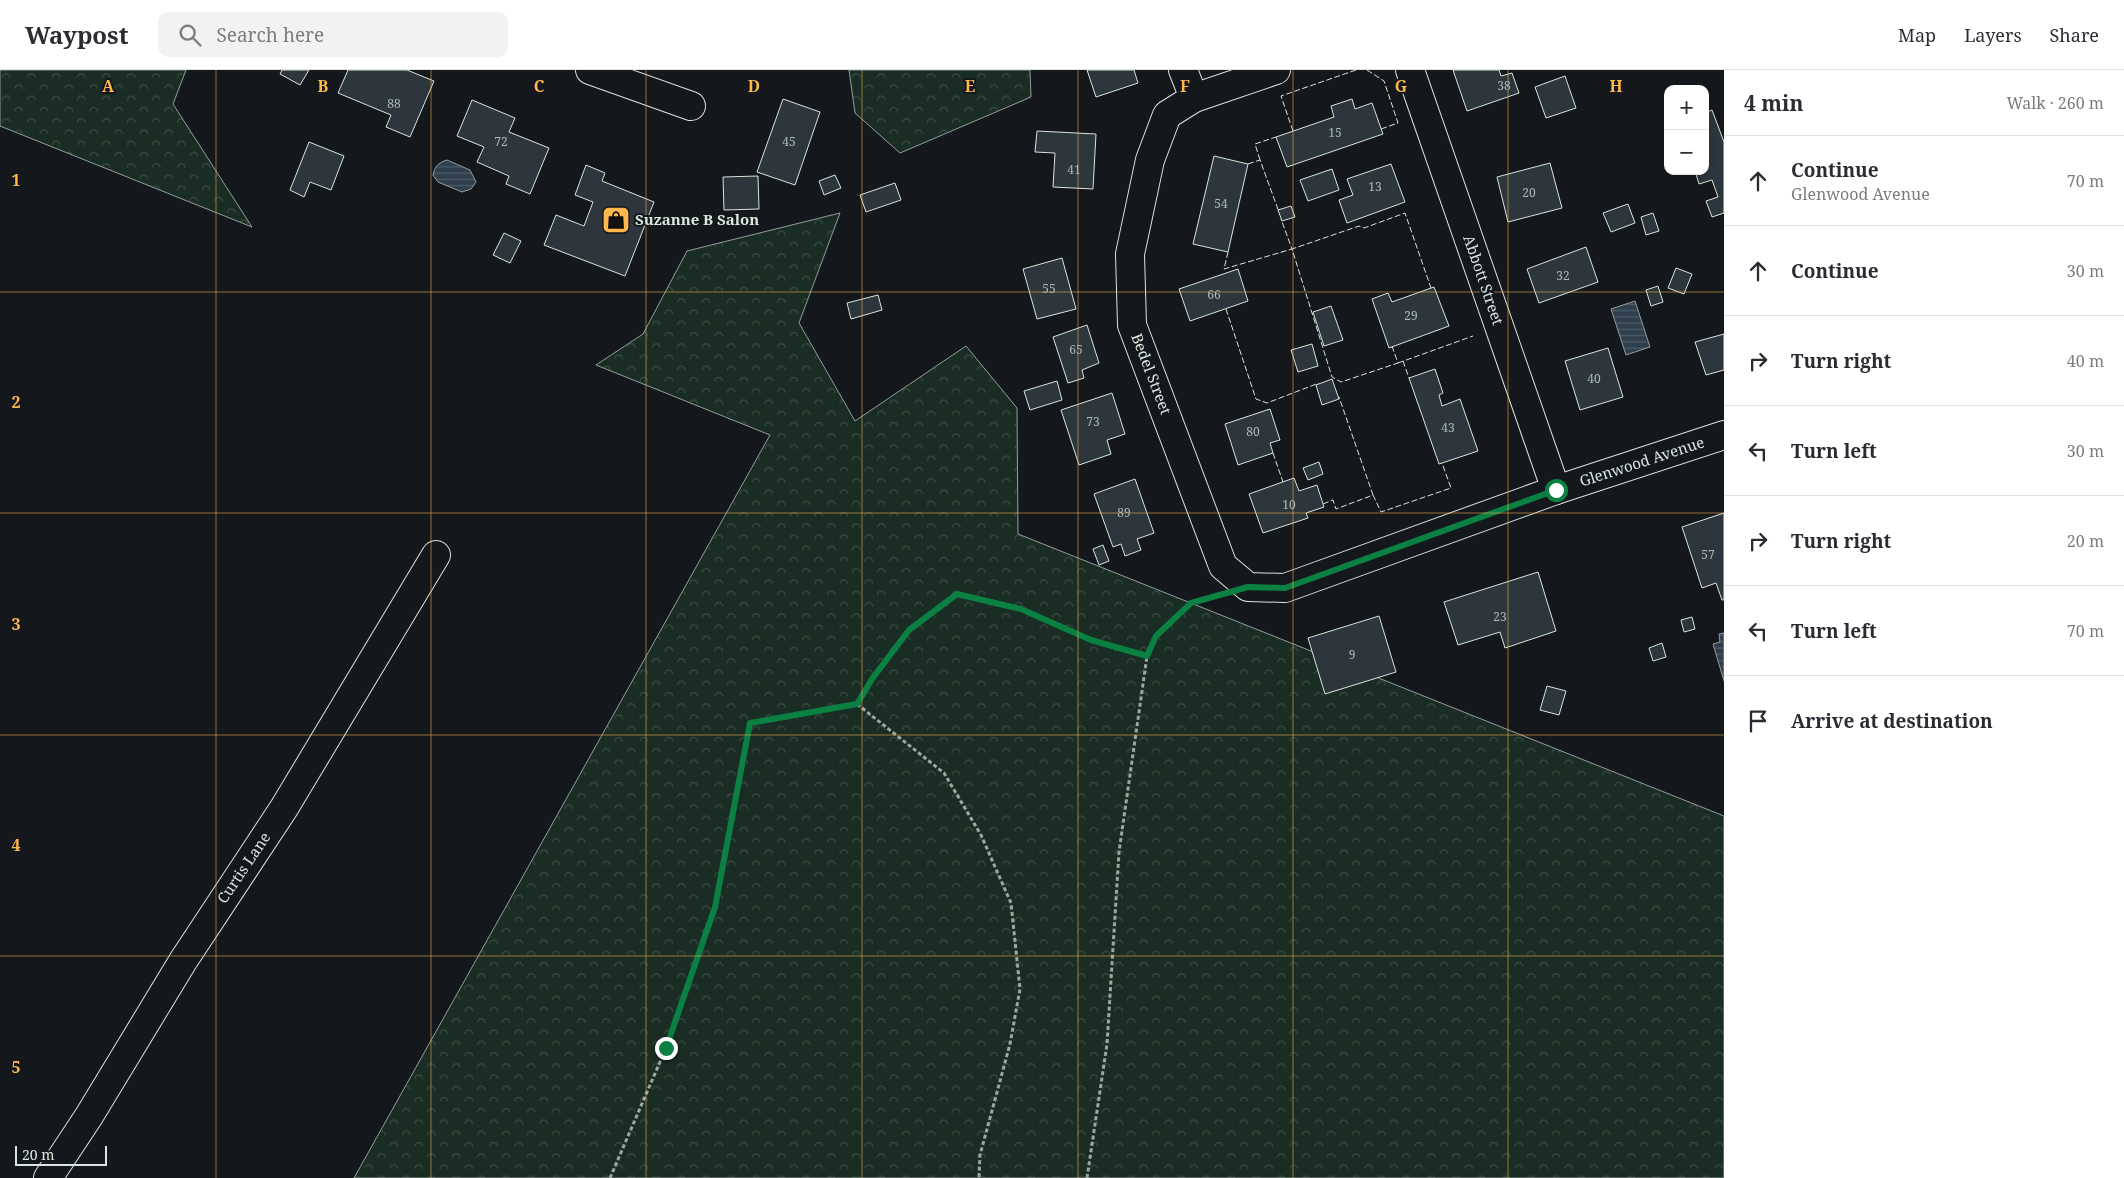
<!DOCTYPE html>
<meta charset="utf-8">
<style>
body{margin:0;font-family:"Noto Serif",serif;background:#f2f2f3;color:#2b2b33}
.controls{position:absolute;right:15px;top:15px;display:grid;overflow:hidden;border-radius:10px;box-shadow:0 2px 8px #0003}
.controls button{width:45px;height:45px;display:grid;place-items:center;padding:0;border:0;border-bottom:1px solid #e1e1e2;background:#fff;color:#2b2b33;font:25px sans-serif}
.scale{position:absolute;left:15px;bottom:12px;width:92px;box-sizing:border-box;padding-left:5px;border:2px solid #d8e6dc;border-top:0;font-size:14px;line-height:18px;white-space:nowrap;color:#d8e6dc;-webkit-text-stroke:4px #14181c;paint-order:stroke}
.stop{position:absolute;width:15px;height:15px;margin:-11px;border:4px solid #0b8043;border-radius:50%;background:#fff}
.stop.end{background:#0b8043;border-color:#fff;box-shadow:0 1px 5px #0008}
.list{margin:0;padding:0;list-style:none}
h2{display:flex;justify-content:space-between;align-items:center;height:65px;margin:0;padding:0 20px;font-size:21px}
h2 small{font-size:16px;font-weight:400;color:#7c7c81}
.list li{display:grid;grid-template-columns:32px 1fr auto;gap:15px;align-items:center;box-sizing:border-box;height:90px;padding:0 20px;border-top:1px solid #e1e1e2}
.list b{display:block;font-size:19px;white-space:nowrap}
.list p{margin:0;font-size:16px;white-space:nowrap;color:#7c7c81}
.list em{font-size:16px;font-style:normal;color:#7c7c81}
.icon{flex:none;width:28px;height:28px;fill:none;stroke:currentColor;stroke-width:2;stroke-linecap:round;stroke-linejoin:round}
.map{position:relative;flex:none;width:1724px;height:1108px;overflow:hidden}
header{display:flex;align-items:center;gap:30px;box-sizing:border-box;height:70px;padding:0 25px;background:#fff;border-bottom:1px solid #e1e1e2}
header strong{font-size:24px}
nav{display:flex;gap:28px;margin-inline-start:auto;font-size:18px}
.search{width:350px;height:45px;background:#f2f2f3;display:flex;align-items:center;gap:12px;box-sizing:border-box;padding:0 18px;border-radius:10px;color:#7c7c81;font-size:19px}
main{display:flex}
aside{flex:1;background:#fff}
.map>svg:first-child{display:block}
</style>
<header>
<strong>Waypost</strong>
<div class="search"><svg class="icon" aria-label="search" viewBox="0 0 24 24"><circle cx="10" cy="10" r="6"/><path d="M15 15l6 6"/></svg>Search here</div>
<nav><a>Map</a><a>Layers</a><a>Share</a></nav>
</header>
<main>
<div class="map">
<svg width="1724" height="1108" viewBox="0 0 1724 1108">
<defs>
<pattern id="forest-crowns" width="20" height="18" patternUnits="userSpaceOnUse" patternTransform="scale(1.25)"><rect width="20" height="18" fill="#1a2d24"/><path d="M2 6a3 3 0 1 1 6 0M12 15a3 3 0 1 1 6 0" fill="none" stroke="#3b4b43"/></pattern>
<pattern id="water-rules" width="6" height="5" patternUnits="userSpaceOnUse" patternTransform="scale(1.25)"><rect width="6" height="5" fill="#2f3f4d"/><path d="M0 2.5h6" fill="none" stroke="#4c5b66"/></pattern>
</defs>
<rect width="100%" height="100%" fill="#14181c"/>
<g fill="url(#forest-crowns)" stroke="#939e99">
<path d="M 0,0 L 186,0 L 173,34 L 252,157 L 0,56 Z"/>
<path d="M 849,0 L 1030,0 L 1031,27 L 900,83 L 855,43 Z"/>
<path d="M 840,143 L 799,253 L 855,351 L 966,276 L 1017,338 L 1018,464 L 1724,746 L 1724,1108 L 354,1108 L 770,365 L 596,295 L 643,264 L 687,181 Z"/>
</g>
<g fill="url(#water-rules)" stroke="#939e99">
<path d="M 447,90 L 470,100 L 476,112 L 471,119 L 462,122 L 438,112 L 433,105 C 435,96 438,93 447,90 Z"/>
<path d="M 1635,231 L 1650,277 L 1626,285 L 1611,239 Z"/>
<path d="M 1724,563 L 1724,611 L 1713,574 L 1720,572 L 1719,564 Z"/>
</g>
<g fill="#2c363c" stroke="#d8e6dc">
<path d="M 282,0 L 309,0 L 300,15 L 280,4 Z"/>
<path d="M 348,0 L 407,0 L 434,11 L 410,67 L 386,57 L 391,45 L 338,23 Z"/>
<path d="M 1087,0 L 1134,0 L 1138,13 L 1096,27 Z"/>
<path d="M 1453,0 L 1499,0 L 1501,6 L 1512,3 L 1519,23 L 1467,41 Z"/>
<path d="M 1565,6 L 1576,38 L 1546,48 L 1535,17 Z"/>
<path d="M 783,29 L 820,42 L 795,115 L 757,102 Z"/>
<path d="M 1352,29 L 1355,39 L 1372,33 L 1383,64 L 1287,97 L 1276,67 L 1334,47 L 1331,36 Z"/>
<path d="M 472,30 L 515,48 L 509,62 L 549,78 L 530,124 L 506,114 L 509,106 L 477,92 L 484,77 L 457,66 Z"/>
<path d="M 1712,40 L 1724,72 L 1724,143 L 1712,147 L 1706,131 L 1718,127 L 1712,110 L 1699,114 L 1695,101 L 1705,101 L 1705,43 Z"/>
<path d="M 1037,61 L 1096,64 L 1093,119 L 1053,117 L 1055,83 L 1035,82 Z"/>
<path d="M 309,72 L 344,86 L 331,120 L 310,112 L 304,127 L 290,120 Z"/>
<path d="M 1214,86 L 1248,94 L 1228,182 L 1193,174 Z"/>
<path d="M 1550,93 L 1562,138 L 1508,152 L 1497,107 Z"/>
<path d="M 1391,94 L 1405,132 L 1347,153 L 1339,130 L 1353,125 L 1347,109 Z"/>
<path d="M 586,95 L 605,103 L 602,111 L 654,132 L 625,206 L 544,175 L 556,145 L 584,156 L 593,132 L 575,125 Z"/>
<path d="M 1332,99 L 1339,120 L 1308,131 L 1300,110 Z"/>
<path d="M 835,105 L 841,118 L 824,125 L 819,111 Z"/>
<path d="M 758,106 L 759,139 L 724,140 L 723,107 Z"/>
<path d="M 895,113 L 901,130 L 866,142 L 860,125 Z"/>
<path d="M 1628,134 L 1635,153 L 1611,162 L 1603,143 Z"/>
<path d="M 1291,136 L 1295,147 L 1282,151 L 1278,140 Z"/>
<path d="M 1653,143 L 1659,161 L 1646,165 L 1641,147 Z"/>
<path d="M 504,163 L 521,171 L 510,193 L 493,185 Z"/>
<path d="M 1586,177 L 1598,212 L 1539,233 L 1527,199 Z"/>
<path d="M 1062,188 L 1076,239 L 1037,249 L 1023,199 Z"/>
<path d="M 1676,198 L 1692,204 L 1684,224 L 1668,218 Z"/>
<path d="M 1238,199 L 1248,231 L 1190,251 L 1179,219 Z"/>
<path d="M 1658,216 L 1663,232 L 1651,236 L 1646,220 Z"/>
<path d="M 1434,217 L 1449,256 L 1389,278 L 1372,229 L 1388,223 L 1392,232 Z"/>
<path d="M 878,225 L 882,240 L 851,249 L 847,233 Z"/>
<path d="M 1331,236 L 1343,270 L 1324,276 L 1313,242 Z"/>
<path d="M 1087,255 L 1099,293 L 1082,300 L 1084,308 L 1068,313 L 1053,267 Z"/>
<path d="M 1724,264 L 1724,300 L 1706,305 L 1695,272 Z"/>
<path d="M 1312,274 L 1318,296 L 1298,302 L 1291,280 Z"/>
<path d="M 1608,278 L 1623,327 L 1580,340 L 1565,291 Z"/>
<path d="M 1435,299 L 1443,323 L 1439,325 L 1442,336 L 1460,329 L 1478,381 L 1439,394 L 1409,308 Z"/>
<path d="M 1332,309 L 1339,329 L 1322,335 L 1316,315 Z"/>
<path d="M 1057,311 L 1062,330 L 1030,340 L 1024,321 Z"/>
<path d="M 1112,323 L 1125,364 L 1107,370 L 1111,384 L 1079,395 L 1061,340 Z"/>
<path d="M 1270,339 L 1280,370 L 1270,373 L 1273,383 L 1238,395 L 1225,354 Z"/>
<path d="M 1319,392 L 1323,404 L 1308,410 L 1303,398 Z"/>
<path d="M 1294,408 L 1299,421 L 1317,415 L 1324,437 L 1306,443 L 1308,448 L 1263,463 L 1249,424 Z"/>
<path d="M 1135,409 L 1154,463 L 1137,469 L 1141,480 L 1125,486 L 1121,474 L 1113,477 L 1094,424 Z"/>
<path d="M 1724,443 L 1724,530 L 1722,530 L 1716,513 L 1702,518 L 1682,457 Z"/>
<path d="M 1103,475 L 1109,491 L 1099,495 L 1093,479 Z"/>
<path d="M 1538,502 L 1556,561 L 1505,578 L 1500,562 L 1458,575 L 1444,532 Z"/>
<path d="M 1379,546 L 1396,602 L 1325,624 L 1308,568 Z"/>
<path d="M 1692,547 L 1695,559 L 1684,562 L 1681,550 Z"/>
<path d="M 1662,573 L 1666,587 L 1653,591 L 1649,578 Z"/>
<path d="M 1547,616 L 1566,621 L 1559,645 L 1540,640 Z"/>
</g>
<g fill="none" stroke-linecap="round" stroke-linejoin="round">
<defs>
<g id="minor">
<path d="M 590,0 L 691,36"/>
<path d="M 1183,0 L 1194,28 L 1167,45 L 1150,90 L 1130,184 L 1132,255 L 1223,496 L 1248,517 L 1285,518 L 1556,420 L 1724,365"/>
<path d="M 1410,0 L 1556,420"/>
<path d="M 1194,28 L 1276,0"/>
<path d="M 48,1108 L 89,1046 L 183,891 L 284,738 L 436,485"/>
</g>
</defs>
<use href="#minor" stroke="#d8e6dc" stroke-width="30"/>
<g stroke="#9da8a2" stroke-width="3" stroke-dasharray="4 2.5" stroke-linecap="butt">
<path d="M 857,634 L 944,703 L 981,765 L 1011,833 L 1020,919 L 1010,974 L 980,1085 L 979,1108"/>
<path d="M 610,1108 L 666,978 L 715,837 L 751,653 L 857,634 L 871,609 L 909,560 L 957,524 L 1021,539 L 1091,570 L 1147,586"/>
<path d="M 1087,1108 L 1107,974 L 1119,782 L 1147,586 L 1156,566 L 1191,533 L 1214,527"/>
</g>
<use href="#minor" stroke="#14181c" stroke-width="28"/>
<g stroke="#d8e6dc" stroke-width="1" stroke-dasharray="6 2.5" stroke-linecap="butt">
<path d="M 1367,0 L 1384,11 L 1398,53 L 1381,59"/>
<path d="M 1293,61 L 1281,26 L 1356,0"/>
<path d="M 1260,90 L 1255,74 L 1276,67"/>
<path d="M 1248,94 L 1260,90 L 1279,142"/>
<path d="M 1228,182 L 1224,199 L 1292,179 L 1281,149"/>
<path d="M 1226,239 L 1256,329 L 1267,333 L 1319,313"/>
<path d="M 1392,276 L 1398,293 L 1341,312 L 1332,307 L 1292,179 L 1359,156 L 1364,158 L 1405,143 L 1431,218"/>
<path d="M 1403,291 L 1409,308"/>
<path d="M 1398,293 L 1473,266"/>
<path d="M 1273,383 L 1283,412"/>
<path d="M 1373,425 L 1381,442 L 1451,418 L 1442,393"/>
<path d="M 1323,434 L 1333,430 L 1336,439 L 1373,425 L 1339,327"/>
</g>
</g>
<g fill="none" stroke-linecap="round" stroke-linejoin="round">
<path stroke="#0b8043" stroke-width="6" d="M 666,978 L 715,837 L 750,653 L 857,634 L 872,609 L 909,560 L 957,524 L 1021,539 L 1091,570 L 1147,586 L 1156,566 L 1191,533 L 1248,517 L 1285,518 L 1556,420"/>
</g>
<path fill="none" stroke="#ffb74d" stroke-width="1" stroke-opacity="0.55" d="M 216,0 L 216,1108M 431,0 L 431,1108M 646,0 L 646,1108M 862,0 L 862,1108M 1078,0 L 1078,1108M 1293,0 L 1293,1108M 1508,0 L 1508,1108M 0,222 L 1724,222M 0,443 L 1724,443M 0,665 L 1724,665M 0,886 L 1724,886"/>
<defs>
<symbol id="shop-square" viewBox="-11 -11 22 22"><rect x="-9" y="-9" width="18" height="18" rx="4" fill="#ffb74d" stroke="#14181c"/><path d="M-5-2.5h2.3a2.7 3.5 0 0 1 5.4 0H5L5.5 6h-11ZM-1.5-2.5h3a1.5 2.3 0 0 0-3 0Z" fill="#111"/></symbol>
</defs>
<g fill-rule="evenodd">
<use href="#shop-square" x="600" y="134" width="32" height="32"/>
</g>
<g text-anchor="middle" stroke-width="4" stroke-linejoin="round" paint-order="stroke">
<g font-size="12" fill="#adbab4">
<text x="1504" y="20">38</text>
<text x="394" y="38">88</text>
<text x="1335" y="67">15</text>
<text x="501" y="76">72</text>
<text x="789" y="76">45</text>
<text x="1074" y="104">41</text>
<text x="1375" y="121">13</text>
<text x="1529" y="127">20</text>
<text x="1221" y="138">54</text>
<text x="1563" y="210">32</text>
<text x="1049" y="223">55</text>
<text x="1214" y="229">66</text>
<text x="1411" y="250">29</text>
<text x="1076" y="284">65</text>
<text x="1594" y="313">40</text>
<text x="1093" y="356">73</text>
<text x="1448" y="362">43</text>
<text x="1253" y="366">80</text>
<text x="1289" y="439">10</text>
<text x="1124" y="447">89</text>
<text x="1708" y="489">57</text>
<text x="1500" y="551">23</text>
<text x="1352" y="589">9</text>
</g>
<g font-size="15" font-weight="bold" fill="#d8e6dc" stroke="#14181c" text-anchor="start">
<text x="635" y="155">Suzanne B Salon</text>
</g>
<g font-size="15" fill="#d8e6dc" stroke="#14181c">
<text transform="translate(1483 210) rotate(71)" y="5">Abbott Street</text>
<text transform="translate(1151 304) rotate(69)" y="5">Bedel Street</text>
<text transform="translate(1642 392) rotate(-18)" y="5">Glenwood Avenue</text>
<text transform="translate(244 798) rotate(-56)" y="5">Curtis Lane</text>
</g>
</g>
<g font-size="16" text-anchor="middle" font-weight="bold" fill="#ffb74d" stroke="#14181c" stroke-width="4" stroke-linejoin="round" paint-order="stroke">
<text x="108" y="22">A</text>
<text x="323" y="22">B</text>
<text x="539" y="22">C</text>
<text x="754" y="22">D</text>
<text x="970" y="22">E</text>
<text x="1185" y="22">F</text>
<text x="1401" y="22">G</text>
<text x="1616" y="22">H</text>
<text x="16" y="116">1</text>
<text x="16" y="338">2</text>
<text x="16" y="560">3</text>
<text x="16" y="781">4</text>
<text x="16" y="1003">5</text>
</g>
</svg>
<div class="controls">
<button>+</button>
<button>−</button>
</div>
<div class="scale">20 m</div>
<div class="stop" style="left:1556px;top:420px"></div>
<div class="stop end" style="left:666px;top:978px"></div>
</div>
<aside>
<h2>4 min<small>Walk · 260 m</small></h2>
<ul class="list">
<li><svg class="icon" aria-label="ahead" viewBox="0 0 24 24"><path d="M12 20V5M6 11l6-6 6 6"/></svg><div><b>Continue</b><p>Glenwood Avenue</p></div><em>70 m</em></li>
<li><svg class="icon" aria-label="ahead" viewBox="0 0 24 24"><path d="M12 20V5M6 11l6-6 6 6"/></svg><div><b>Continue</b></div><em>30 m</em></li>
<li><svg class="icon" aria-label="right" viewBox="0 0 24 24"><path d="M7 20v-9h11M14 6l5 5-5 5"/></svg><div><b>Turn right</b></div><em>40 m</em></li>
<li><svg class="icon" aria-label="left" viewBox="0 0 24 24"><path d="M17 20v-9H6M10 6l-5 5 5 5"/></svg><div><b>Turn left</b></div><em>30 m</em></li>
<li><svg class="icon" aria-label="right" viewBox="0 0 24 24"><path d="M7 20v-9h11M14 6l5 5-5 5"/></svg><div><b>Turn right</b></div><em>20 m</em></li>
<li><svg class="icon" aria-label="left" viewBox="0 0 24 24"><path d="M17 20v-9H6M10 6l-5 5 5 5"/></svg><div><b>Turn left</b></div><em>70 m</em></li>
<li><svg class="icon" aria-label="arrive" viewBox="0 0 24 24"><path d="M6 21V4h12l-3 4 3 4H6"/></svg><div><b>Arrive at destination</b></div></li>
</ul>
</aside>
</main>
